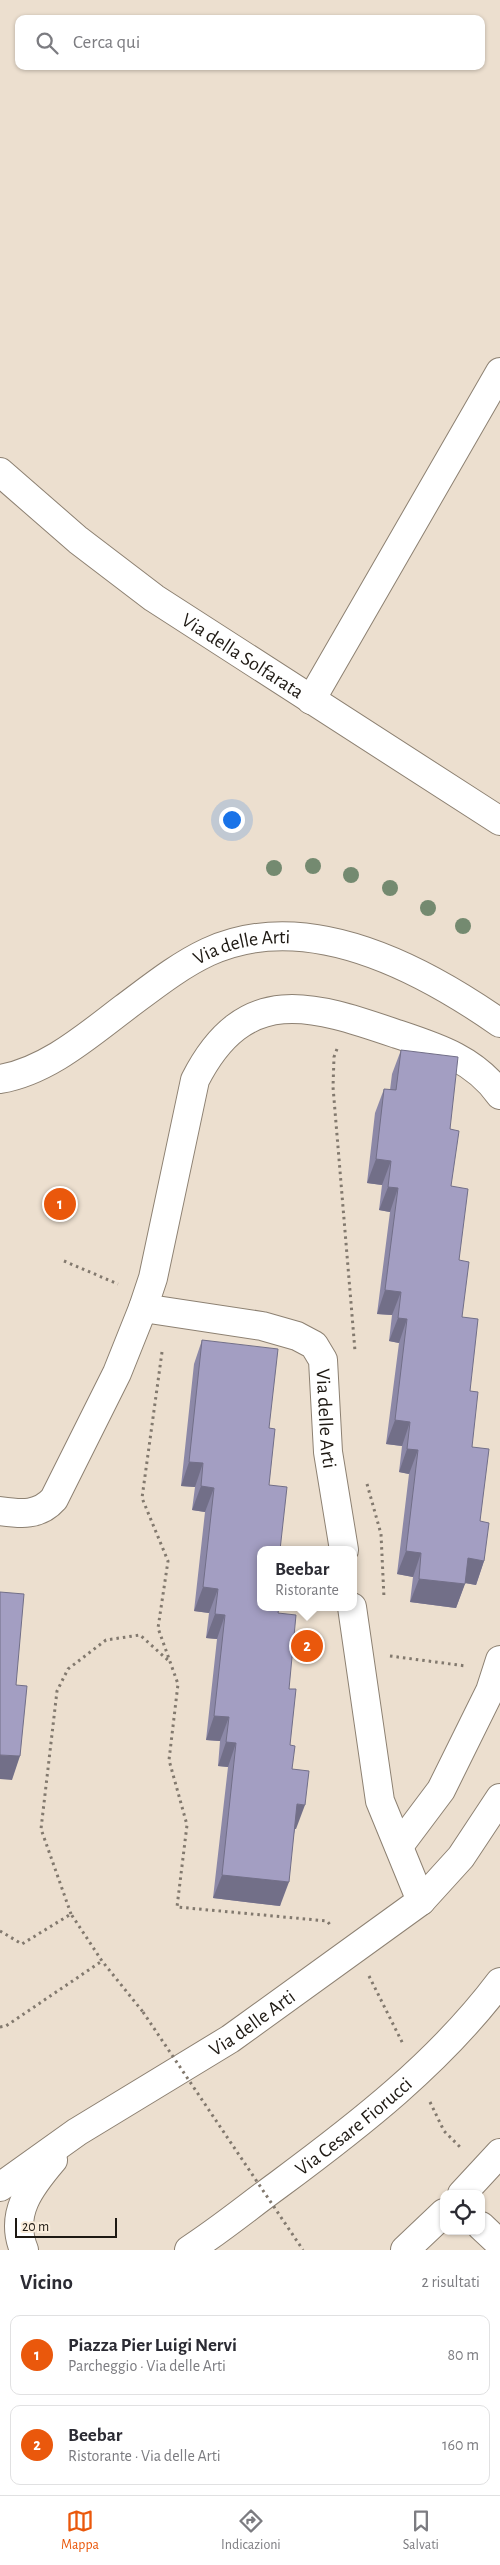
<!DOCTYPE html>
<html lang="it">
<meta charset="utf-8">
<style>
body{margin:0;font-family:"Alegreya Sans",sans-serif;background:#f7f7f7;color:#2b2b33}
.controls{position:absolute;right:15px;bottom:15px;display:grid;overflow:hidden;border-radius:10px;box-shadow:0 1px 4px #0004}
.controls button{width:45px;height:45px;display:grid;place-items:center;padding:0;border:0;border-bottom:1px solid #e1e1e2;background:#fff;color:#2b2b33;font:25px sans-serif}
.scale{position:absolute;left:15px;bottom:12px;width:102px;box-sizing:border-box;padding-left:5px;border:2px solid #1e1913;border-top:0;font-size:14px;line-height:18px;white-space:nowrap;color:#1e1913;-webkit-text-stroke:4px #faeddc;paint-order:stroke}
.you{position:absolute;left:231px;top:819px;width:18px;height:18px;margin:-12px;border:4px solid #fff;border-radius:50%;background:#1a73e8;box-shadow:0 0 0 8px #1a73e833}
.badge{display:grid;place-items:center;width:32px;height:32px;border-radius:50%;background:#ea580c;color:#fff;font-size:16px;font-weight:700}
.pin{position:absolute;translate:-50% -50%;border:2px solid #fff;box-shadow:0 1px 5px #0006}
.popup{position:absolute;left:257px;top:1546px;width:100px;height:65px;box-sizing:border-box;display:grid;place-content:center;border-radius:10px;background:#fff;filter:drop-shadow(0 1px 4px #0005);font-size:16px;white-space:nowrap;color:#7c7c81}
.popup b{font-size:19px;color:#2b2b33}
.popup::after{content:'';position:absolute;left:50%;top:100%;margin-left:-10px;border:10px solid transparent;border-top-color:#fff}
.list{margin:0;padding:0;list-style:none}
h2{display:flex;justify-content:space-between;align-items:center;height:65px;margin:0;padding:0 20px;font-size:21px}
h2 small{font-size:16px;font-weight:400;color:#7c7c81}
.list li{display:grid;grid-template-columns:32px 1fr auto;gap:15px;align-items:center;box-sizing:border-box;height:80px;margin:0 10px 10px;padding:0 10px;border:1px solid #e1e1e2;border-radius:10px}
.list b{display:block;font-size:19px;white-space:nowrap}
.list p{margin:0;font-size:16px;white-space:nowrap;color:#7c7c81}
.list em{font-size:16px;font-style:normal;color:#7c7c81}
.icon{flex:none;width:28px;height:28px;fill:none;stroke:currentColor;stroke-width:2;stroke-linecap:round;stroke-linejoin:round}
.map{position:relative;flex:none;width:500px;height:2250px;overflow:hidden}
.search{position:absolute;background:#fff;box-shadow:0 1px 4px #0004;left:15px;right:15px;top:15px;height:55px;display:flex;align-items:center;gap:12px;box-sizing:border-box;padding:0 18px;border-radius:10px;color:#7c7c81;font-size:19px}
.sheet{height:245px;background:#fff}
nav{display:flex;justify-content:space-around;align-items:center;box-sizing:border-box;height:70px;border-top:1px solid #e1e1e2;background:#fff;font-size:14px;color:#7c7c81}
nav a{display:grid;justify-items:center;gap:2px}
nav .on{color:#ea580c}
.map>svg:first-child{display:block}
</style>
<div class="map">
<svg width="500" height="2250" viewBox="0 0 500 2250">
<rect width="100%" height="100%" fill="#ecdfcf"/>
<g fill="none" stroke-linecap="round" stroke-linejoin="round">
<defs>
<g id="minor">
<path d="M 311,700 L 500,372"/>
<path id="s1" d="M 0,1079 C 47,1071 87,1036 124,1008 C 151,988 178,966 208,952 C 306,907 420,967 500,1023"/>
<path id="s2" d="M 143,1308 L 262,1326 L 297,1336 L 314,1345 L 323,1360 L 328,1452 L 344,1550"/>
<path d="M 0,1511 C 21,1514 39,1516 54,1499 L 117,1373 L 143,1308 L 153,1278 L 195,1080 C 245,982 312,1005 397,1034 C 436,1047 475,1059 500,1095"/>
<path d="M 352,1607 L 380,1801 L 421,1901"/>
<path d="M 399,1846 L 441,1790 L 490,1691 L 500,1660"/>
<path id="s3" d="M 0,2187 L 77,2132 L 230,2039 L 421,1901 L 461,1857 L 500,1798"/>
<path d="M 462,2194 L 500,2153"/>
<path d="M 481,2226 L 498,2242"/>
<path d="M 24,2250 C 9,2214 30,2187 53,2160"/>
<path id="s4" d="M 189,2250 C 220,2230 249,2206 278,2185 C 359,2125 439,2063 500,1982"/>
<path d="M 405,2250 L 444,2213"/>
</g>
<g id="major">
<path id="s5" d="M 0,472 L 78,540 L 154,598 L 500,821"/>
</g>
</defs>
<use href="#minor" stroke="#8d8172" stroke-width="30"/>
<use href="#major" stroke="#8d8172" stroke-width="30"/>
<g stroke="#82796e" stroke-width="3" stroke-dasharray="2.5 4" stroke-linecap="butt">
<path d="M 337,1049 L 334,1057 L 333,1087 L 355,1351"/>
<path d="M 64,1261 L 118,1284"/>
<path d="M 162,1352 L 142,1498 L 168,1561 L 158,1628 L 178,1684 L 169,1760 L 187,1825 L 177,1907 L 327,1921 L 332,1927"/>
<path d="M 367,1484 L 381,1534 L 384,1598"/>
<path d="M 390,1656 L 466,1666"/>
<path d="M 71,1914 L 41,1829 L 57,1691 L 68,1669 L 106,1640 L 140,1635 L 170,1662"/>
<path d="M 0,1931 L 22,1944 L 71,1914 L 102,1961 L 143,2012"/>
<path d="M 369,1976 L 403,2044"/>
<path d="M 0,2027 L 6,2026 L 102,1961"/>
<path d="M 430,2102 L 444,2131 L 461,2148"/>
</g>
<use href="#minor" stroke="#fff" stroke-width="28"/>
<use href="#major" stroke="#fff" stroke-width="28"/>
<path stroke="#82796e" stroke-width="3" stroke-dasharray="2.5 4" stroke-linecap="butt" d="M 143,2012 L 303,2250"/>
</g>
<g fill="#748a70">
<circle cx="313" cy="866" r="8"/>
<circle cx="274" cy="868" r="8"/>
<circle cx="351" cy="875" r="8"/>
<circle cx="390" cy="888" r="8"/>
<circle cx="428" cy="908" r="8"/>
<circle cx="463" cy="926" r="8"/>
</g>
<g fill="#8c88a7">
<path d="M 401,1050 L 450,1129 L 451,1186 L 459,1260 L 462,1317 L 470,1391 L 472,1447 L 484,1561 L 476,1585 L 465,1583 L 456,1608 L 410,1602 L 413,1577 L 397,1574 L 409,1474 L 399,1472 L 402,1446 L 386,1444 L 399,1343 L 389,1341 L 392,1315 L 377,1314 L 390,1212 L 379,1210 L 382,1185 L 367,1183 L 375,1113 L 384,1089 L 390,1090 L 392,1074 Z"/>
<path d="M 202,1340 L 269,1428 L 261,1550 L 278,1613 L 289,1689 L 290,1745 L 296,1829 L 295,1829 L 280,1906 L 213,1898 L 228,1767 L 218,1766 L 220,1741 L 206,1740 L 217,1639 L 206,1638 L 209,1613 L 194,1611 L 205,1512 L 192,1510 L 195,1487 L 181,1486 L 194,1364 Z"/>
</g>
<g fill="#726f88">
<path d="M 376,1159 L 391,1161 L 382,1185 L 367,1183 Z"/>
<path d="M 388,1187 L 398,1188 L 390,1212 L 379,1210 Z"/>
<path d="M 385,1290 L 401,1292 L 392,1315 L 377,1314 Z"/>
<path d="M 398,1318 L 407,1319 L 399,1343 L 389,1341 Z"/>
<path d="M 395,1420 L 410,1422 L 402,1446 L 386,1444 Z"/>
<path d="M 407,1449 L 418,1450 L 409,1474 L 399,1472 Z"/>
<path d="M 189,1462 L 203,1463 L 195,1487 L 181,1486 Z"/>
<path d="M 201,1486 L 214,1488 L 205,1512 L 192,1510 Z"/>
<path d="M 406,1551 L 421,1553 L 413,1577 L 397,1574 Z"/>
<path d="M 468,1558 L 484,1561 L 476,1585 L 460,1582 Z"/>
<path d="M 419,1579 L 465,1584 L 456,1608 L 410,1602 Z"/>
<path d="M 203,1587 L 218,1589 L 209,1613 L 194,1611 Z"/>
<path d="M 215,1614 L 225,1615 L 217,1639 L 206,1638 Z"/>
<path d="M 214,1716 L 229,1717 L 220,1741 L 206,1740 Z"/>
<path d="M 226,1742 L 236,1743 L 228,1767 L 218,1766 Z"/>
<path d="M 0,1755 L 20,1756 L 12,1780 L 0,1779 Z"/>
<path d="M 297,1804 L 305,1805 L 296,1829 L 289,1828 Z"/>
<path d="M 222,1875 L 289,1882 L 280,1906 L 213,1898 Z"/>
</g>
<g fill="#a39ec2" stroke="#726f88">
<path d="M 401,1050 L 458,1057 L 450,1129 L 459,1131 L 451,1186 L 468,1189 L 459,1260 L 469,1262 L 462,1317 L 478,1319 L 470,1391 L 478,1392 L 472,1447 L 489,1449 L 480,1521 L 489,1523 L 484,1561 L 468,1558 L 465,1584 L 419,1579 L 421,1553 L 406,1551 L 418,1450 L 407,1449 L 410,1422 L 395,1420 L 407,1319 L 398,1318 L 401,1292 L 385,1290 L 398,1188 L 388,1187 L 391,1161 L 376,1159 L 384,1089 L 396,1090 Z"/>
<path d="M 202,1340 L 278,1349 L 269,1428 L 275,1429 L 269,1485 L 287,1487 L 280,1550 L 261,1550 L 261,1607 L 279,1607 L 278,1613 L 296,1615 L 289,1689 L 296,1689 L 290,1745 L 295,1746 L 292,1769 L 309,1771 L 305,1805 L 297,1804 L 289,1882 L 222,1875 L 236,1743 L 226,1742 L 229,1717 L 214,1716 L 225,1615 L 215,1614 L 218,1589 L 203,1587 L 214,1488 L 201,1486 L 203,1463 L 189,1462 Z"/>
<path d="M 0,1592 L 24,1594 L 16,1685 L 27,1686 L 20,1756 L 0,1755 Z"/>
</g>
<g text-anchor="middle" stroke-width="4" stroke-linejoin="round" paint-order="stroke">
<g font-size="20" fill="#1e1913" stroke="#faeddc">
<text dy="7" stroke="none"><textPath href="#s5" startOffset="305">Via della Solfarata</textPath></text>
<text dy="7" stroke="none"><textPath href="#s1" startOffset="280">Via delle Arti</textPath></text>
<text dy="7" stroke="none"><textPath href="#s2" startOffset="252">Via delle Arti</textPath></text>
<text dy="7" stroke="none"><textPath href="#s3" startOffset="301">Via delle Arti</textPath></text>
<text dy="7" stroke="none"><textPath href="#s4" startOffset="206">Via Cesare Fiorucci</textPath></text>
</g>
</g>
</svg>
<div class="controls">
<button><svg class="icon" aria-label="locate" viewBox="0 0 24 24"><circle cx="12" cy="12" r="6"/><path d="M12 2v4M12 18v4M2 12h4M18 12h4"/></svg></button>
</div>
<div class="scale">20 m</div>
<div class="you"></div>
<div class="pin badge" style="left:60px;top:1204px">1</div>
<div class="pin badge" style="left:307px;top:1646px">2</div>
<div class="popup"><b>Beebar</b>Ristorante</div>
<div class="search"><svg class="icon" aria-label="search" viewBox="0 0 24 24"><circle cx="10" cy="10" r="6"/><path d="M15 15l6 6"/></svg>Cerca qui</div>
</div>
<section class="sheet">
<h2>Vicino<small>2 risultati</small></h2>
<ul class="list">
<li><span class="badge">1</span><div><b>Piazza Pier Luigi Nervi</b><p>Parcheggio · Via delle Arti</p></div><em>80 m</em></li>
<li><span class="badge">2</span><div><b>Beebar</b><p>Ristorante · Via delle Arti</p></div><em>160 m</em></li>
</ul>
</section>
<nav>
<a class="on"><svg class="icon" aria-label="map" viewBox="0 0 24 24"><path d="M3 6l6-2 6 2 6-2v14l-6 2-6-2-6 2zM9 4v14M15 6v14"/></svg>Mappa</a>
<a><svg class="icon" aria-label="directions" viewBox="0 0 24 24"><path d="M12 3l9 9-9 9-9-9zM9 14v-3h6M13 9l2 2-2 2"/></svg>Indicazioni</a>
<a><svg class="icon" aria-label="saved" viewBox="0 0 24 24"><path d="M7 4h10v16l-5-4-5 4z"/></svg>Salvati</a>
</nav>
